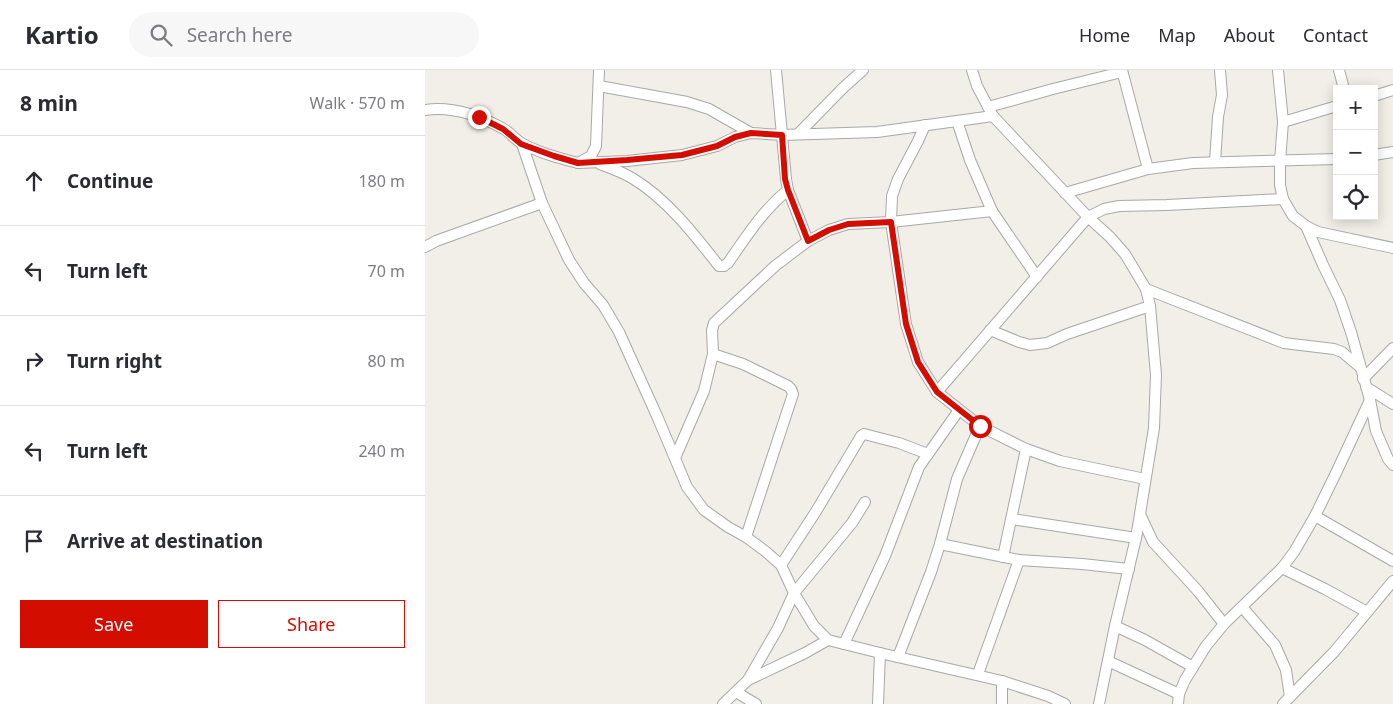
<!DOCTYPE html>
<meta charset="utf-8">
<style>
body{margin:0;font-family:"Noto Sans",sans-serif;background:#f7f7f7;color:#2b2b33}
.controls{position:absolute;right:15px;top:15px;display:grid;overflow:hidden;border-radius:0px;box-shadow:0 2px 12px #0003}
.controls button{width:45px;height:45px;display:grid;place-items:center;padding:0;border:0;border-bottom:1px solid #e1e1e2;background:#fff;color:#2b2b33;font:25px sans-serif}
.stop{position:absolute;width:15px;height:15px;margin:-11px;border:4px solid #d30d00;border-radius:50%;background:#fff}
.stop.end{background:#d30d00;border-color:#fff;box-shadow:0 1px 5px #0008}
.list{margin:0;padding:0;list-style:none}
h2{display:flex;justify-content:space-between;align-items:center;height:65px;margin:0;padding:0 20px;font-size:21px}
h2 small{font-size:16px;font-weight:400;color:#7c7c81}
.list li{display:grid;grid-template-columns:32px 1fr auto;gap:15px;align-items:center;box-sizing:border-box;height:90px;padding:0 20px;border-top:1px solid #e1e1e2}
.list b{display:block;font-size:19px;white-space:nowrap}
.list em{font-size:16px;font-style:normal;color:#7c7c81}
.actions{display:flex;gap:10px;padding:15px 20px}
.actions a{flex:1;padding:11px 0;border:1px solid #d30d00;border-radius:0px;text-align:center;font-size:18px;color:#d30d00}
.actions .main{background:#d30d00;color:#fff}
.icon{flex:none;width:28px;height:28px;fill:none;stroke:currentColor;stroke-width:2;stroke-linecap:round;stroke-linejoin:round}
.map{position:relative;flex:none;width:968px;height:634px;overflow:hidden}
header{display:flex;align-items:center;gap:30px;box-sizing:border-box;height:70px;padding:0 25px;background:#fff;border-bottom:1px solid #e1e1e2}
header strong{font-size:24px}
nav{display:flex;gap:28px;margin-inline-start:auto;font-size:18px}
.search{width:350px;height:45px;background:#f7f7f7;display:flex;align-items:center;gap:12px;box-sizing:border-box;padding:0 18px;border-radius:28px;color:#7c7c81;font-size:19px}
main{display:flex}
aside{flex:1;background:#fff}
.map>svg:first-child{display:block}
</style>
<header>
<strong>Kartio</strong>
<div class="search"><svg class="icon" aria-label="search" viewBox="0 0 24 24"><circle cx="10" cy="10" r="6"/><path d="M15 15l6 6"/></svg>Search here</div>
<nav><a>Home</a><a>Map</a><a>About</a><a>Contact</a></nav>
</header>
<main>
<aside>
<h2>8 min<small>Walk · 570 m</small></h2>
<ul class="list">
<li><svg class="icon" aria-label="ahead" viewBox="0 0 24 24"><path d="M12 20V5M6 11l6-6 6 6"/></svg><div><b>Continue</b></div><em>180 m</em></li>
<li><svg class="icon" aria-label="left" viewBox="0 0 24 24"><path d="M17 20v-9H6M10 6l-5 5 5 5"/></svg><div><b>Turn left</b></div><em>70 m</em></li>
<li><svg class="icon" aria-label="right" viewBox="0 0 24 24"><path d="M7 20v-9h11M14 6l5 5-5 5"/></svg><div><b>Turn right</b></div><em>80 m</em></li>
<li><svg class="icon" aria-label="left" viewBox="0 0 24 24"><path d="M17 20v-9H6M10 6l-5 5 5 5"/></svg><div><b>Turn left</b></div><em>240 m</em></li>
<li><svg class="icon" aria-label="arrive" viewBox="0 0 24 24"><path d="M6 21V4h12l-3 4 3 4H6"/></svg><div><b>Arrive at destination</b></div></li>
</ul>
<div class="actions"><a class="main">Save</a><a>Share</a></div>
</aside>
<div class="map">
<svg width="968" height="634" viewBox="0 0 968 634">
<rect width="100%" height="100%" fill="#f2efe8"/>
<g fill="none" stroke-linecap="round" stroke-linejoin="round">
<defs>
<g id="minor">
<path d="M 351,0 L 357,65 L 452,62 L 568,46"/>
<path d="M 547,0 L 552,16 L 568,46 L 663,147 L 685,167 L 700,184 L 721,219 L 725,236 L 731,305 L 729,358 L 715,444 L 728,472 L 773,521 L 799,554"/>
<path d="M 697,0 L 723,99"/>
<path d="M 853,0 L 858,52 L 855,91 L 855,115 L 858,129 L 868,146 L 881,156 L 893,162 L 968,178"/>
<path d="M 914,0 L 919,19"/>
<path d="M 174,16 L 262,32 L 284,39 L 326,63"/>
<path d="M 949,26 L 968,20"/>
<path d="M 563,37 L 628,19 L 697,2"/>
<path d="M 0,40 C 27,36 53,45 77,58 C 85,62 90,70 98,74 C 115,83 134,88 153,93 L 166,86 L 171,76 L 174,0"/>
<path d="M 532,51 L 545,90 L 567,141 L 612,207"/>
<path d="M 858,52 L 912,36"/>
<path d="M 500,55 L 493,71 L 473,109 L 467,126 L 466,152 L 481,254 L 493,292 L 512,322 L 555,356 L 601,379 L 635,391 L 720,409"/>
<path d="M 373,64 L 418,18 L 438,0"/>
<path d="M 97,74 L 117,133 L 144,190 L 159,213 L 178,235 L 194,262 L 232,346 L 262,417 L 279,440 L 303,457 L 321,467 L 340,481 L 356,495 L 369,523 L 389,556 L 403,570 L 455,583 L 577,611 L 623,626 L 640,634"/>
<path d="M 949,85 L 968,82"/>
<path d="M 790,92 L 793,47 L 797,25 L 795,0"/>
<path d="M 153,93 L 202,91 L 257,85 L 292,76 L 310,67 L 326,63 L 357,65 L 361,109 L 363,120 L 383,171"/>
<path d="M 175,94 C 186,98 197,102 207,108 C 242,129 269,164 294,196 L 299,196 L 303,193 C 321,167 338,140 363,120"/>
<path d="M 640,123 L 723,99 L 768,93 L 912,89"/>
<path d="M 881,156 L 898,195 L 915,230 L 926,262 L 945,330 L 951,361 L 963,389 L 968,395"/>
<path d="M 0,177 L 11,171 L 117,133"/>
<path d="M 721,219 L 859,273 L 909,279 L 917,282 L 935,297"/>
<path d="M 565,260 L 594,272 L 605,275 L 622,273 L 642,264 L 725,236"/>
<path d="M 288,284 L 318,294 L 363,316 L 366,319 L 368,324 L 321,467"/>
<path d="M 938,309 L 968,278"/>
<path d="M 941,317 L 968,334"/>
<path d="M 512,322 L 663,147 L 679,139 L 694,136 L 742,135 L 858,129"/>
<path d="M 250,388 L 279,321 L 288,284 L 287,260 L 289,253 L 350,196 L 383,171 L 404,160 L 423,154 L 466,152 L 567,141"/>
<path d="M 890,446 L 968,491"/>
<path d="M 587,449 L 711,468"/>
<path d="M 515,474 L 594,490 L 657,494 L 704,499"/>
<path d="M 578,487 L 601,379"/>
<path d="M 356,495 L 390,443 L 436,366 L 439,364 L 474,373 L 503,384"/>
<path d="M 857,498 L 900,519 L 942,542"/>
<path d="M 817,537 L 850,575 L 861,600 L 865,627"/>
<path d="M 690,556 L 720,570 L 768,597"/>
<path d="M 419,574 L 460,486 L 494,397 L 534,340"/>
<path d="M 473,587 L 506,502 L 515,474 L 532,409 L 555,356"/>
<path d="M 683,591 L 754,624"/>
<path d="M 553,604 L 594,490"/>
<path d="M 323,610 L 353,558 L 369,523 L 427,453 L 440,432"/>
<path d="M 577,611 L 577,634"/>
<path d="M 311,622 L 331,634"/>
<path d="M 298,634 L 323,610 L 380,583 L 403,570"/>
<path d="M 453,634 L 455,583"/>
<path d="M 674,634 L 690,556 L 711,468 L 715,444"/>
<path d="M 753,634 L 754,624 L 760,610 L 781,576 L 799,554 L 857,498 L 869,482 L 890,446 L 911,403 L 945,330"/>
<path d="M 858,634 L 909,582 L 968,511"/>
</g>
</defs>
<use href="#minor" stroke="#a8a8a8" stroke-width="12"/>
<use href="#minor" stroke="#fff" stroke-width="10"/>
</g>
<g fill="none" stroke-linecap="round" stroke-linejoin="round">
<path stroke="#d30d00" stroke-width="6" d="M 54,47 L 78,59 L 96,74 L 129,86 L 153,93 L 202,90 L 257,85 L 292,76 L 310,67 L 326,63 L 357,65 L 360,109 L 363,120 L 383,171 L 404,160 L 423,154 L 466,152 L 481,254 L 493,292 L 512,322 L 555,356"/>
</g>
</svg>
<div class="controls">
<button>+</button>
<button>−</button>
<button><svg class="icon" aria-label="locate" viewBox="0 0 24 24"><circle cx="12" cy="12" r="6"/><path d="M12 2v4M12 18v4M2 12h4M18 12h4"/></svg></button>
</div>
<div class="stop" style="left:555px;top:356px"></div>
<div class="stop end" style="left:54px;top:47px"></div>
</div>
</main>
